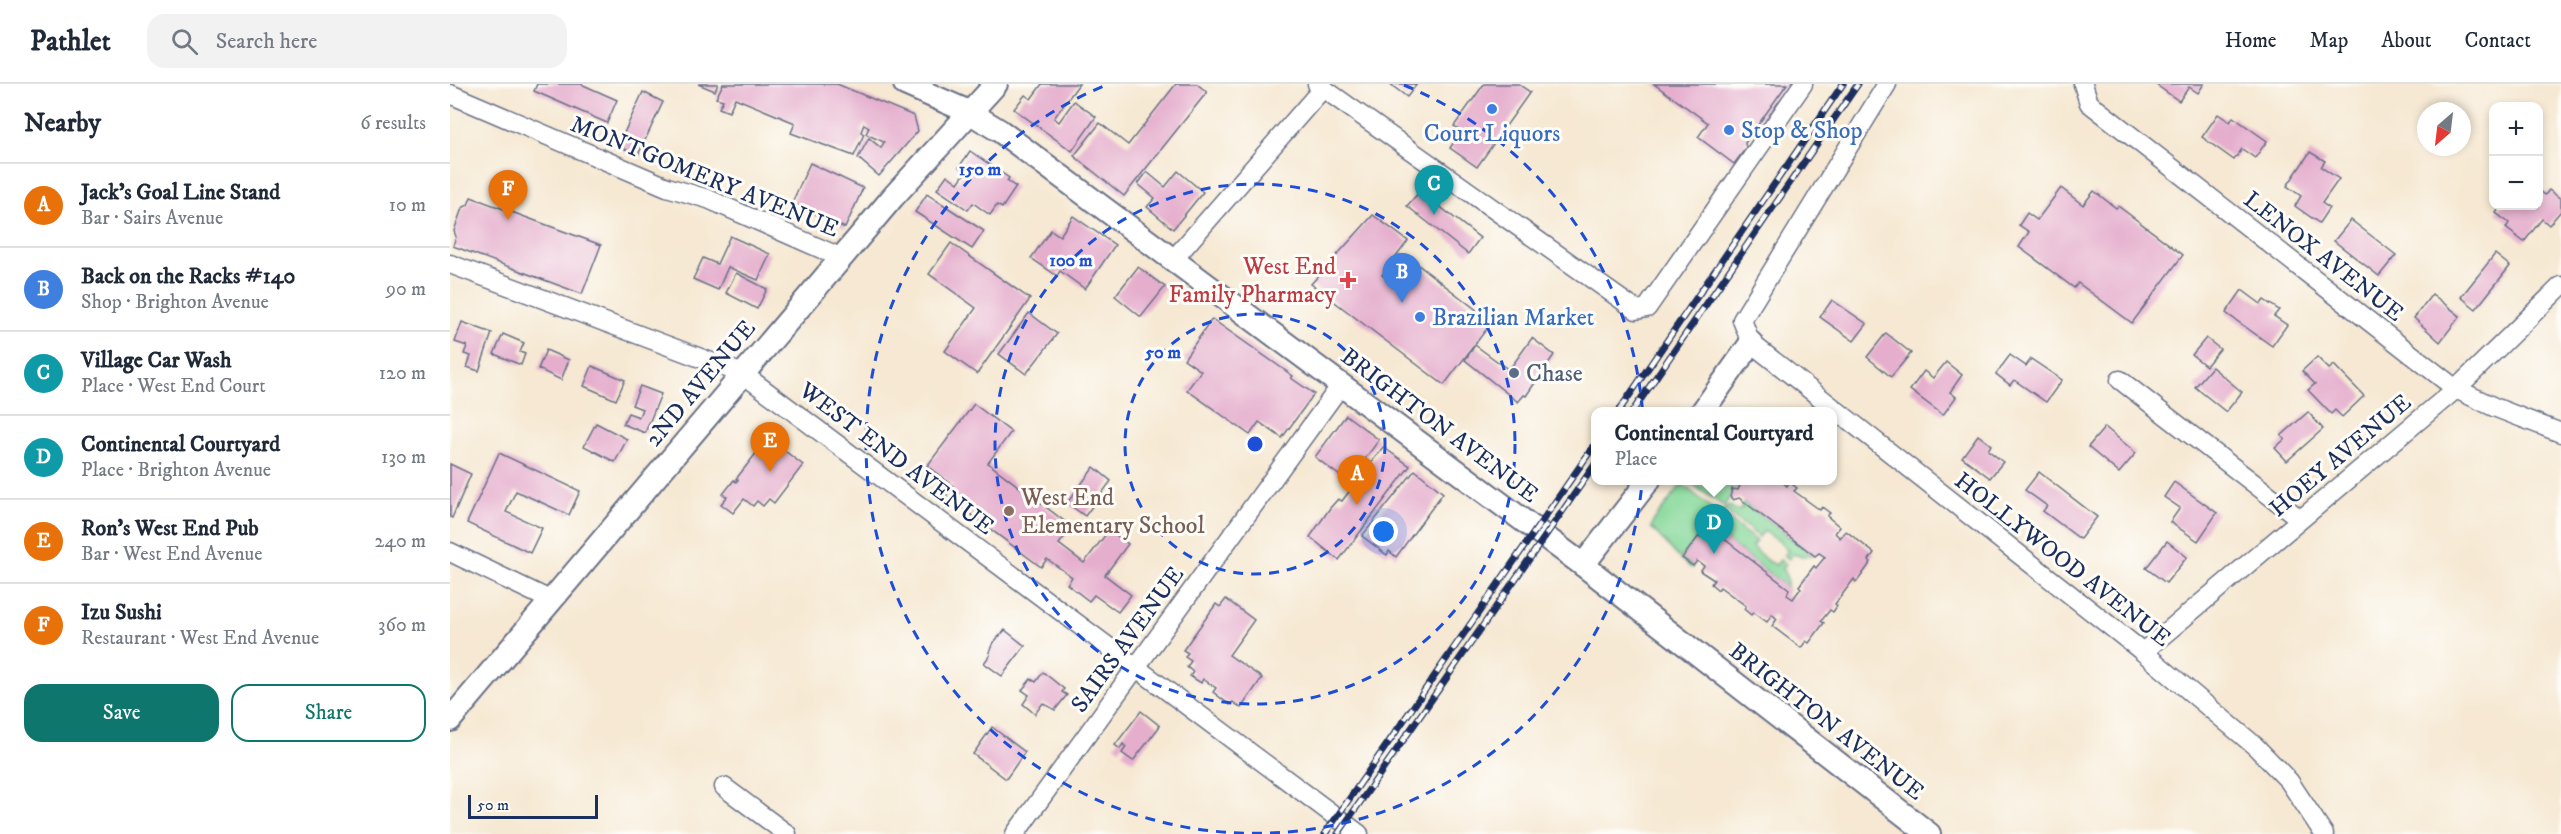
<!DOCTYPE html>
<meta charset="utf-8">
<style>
body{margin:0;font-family:"IM FELL DW Pica",serif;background:#f2f2f3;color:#1f2937}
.controls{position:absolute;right:18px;top:18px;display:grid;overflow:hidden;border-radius:12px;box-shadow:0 3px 9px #0003}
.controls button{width:54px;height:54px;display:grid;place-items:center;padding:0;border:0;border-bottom:2px solid #e0e1e3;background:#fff;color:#1f2937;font:30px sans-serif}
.compass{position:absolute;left:1967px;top:18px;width:54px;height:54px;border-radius:50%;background:#fff;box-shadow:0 3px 9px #0003;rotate:208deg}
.scale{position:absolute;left:18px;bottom:15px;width:130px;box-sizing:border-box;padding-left:6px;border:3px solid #1b2f5e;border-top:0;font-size:16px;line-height:21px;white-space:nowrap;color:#1b2f5e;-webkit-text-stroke:4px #fdfcf7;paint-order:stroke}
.you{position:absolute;left:934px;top:448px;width:21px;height:21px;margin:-15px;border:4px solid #fff;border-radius:50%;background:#1a73e8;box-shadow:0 0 0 9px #1a73e833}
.badge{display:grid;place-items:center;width:39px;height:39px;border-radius:50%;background:#0f766e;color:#fff;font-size:20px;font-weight:700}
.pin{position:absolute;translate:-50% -50px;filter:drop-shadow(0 2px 3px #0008)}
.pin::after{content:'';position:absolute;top:32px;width:21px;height:18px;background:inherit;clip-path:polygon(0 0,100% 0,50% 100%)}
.popup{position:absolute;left:1141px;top:323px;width:246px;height:78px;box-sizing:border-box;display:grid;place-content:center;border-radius:12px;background:#fff;filter:drop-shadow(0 2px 4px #0005);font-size:20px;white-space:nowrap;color:#747a83}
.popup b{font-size:22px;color:#1f2937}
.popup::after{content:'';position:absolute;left:50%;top:100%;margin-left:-12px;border:12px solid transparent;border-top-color:#fff}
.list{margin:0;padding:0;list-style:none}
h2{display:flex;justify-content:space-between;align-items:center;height:78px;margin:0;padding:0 24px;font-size:26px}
h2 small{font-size:20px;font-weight:400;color:#747a83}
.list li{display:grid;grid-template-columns:39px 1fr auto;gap:18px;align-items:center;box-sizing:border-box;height:84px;padding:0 24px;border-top:2px solid #e0e1e3}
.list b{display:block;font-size:22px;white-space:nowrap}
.list p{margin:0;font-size:20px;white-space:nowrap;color:#747a83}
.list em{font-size:20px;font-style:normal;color:#747a83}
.actions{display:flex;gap:12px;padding:18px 24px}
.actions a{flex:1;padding:14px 0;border:2px solid #0f766e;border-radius:18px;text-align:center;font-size:21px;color:#0f766e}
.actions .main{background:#0f766e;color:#fff}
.icon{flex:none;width:33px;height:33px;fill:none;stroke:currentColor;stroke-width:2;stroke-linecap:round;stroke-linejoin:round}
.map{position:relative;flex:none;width:2111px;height:750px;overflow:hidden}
header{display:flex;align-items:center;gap:36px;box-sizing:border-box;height:84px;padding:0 30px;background:#fff;border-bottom:2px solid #e0e1e3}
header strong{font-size:28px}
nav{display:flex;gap:33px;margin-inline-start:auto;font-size:21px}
.search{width:420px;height:54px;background:#f2f2f3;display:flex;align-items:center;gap:15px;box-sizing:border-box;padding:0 21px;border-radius:18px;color:#747a83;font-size:22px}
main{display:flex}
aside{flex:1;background:#fff}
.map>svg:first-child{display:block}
</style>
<header>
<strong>Pathlet</strong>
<div class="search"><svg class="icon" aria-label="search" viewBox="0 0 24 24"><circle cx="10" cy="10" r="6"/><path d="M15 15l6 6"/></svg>Search here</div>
<nav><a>Home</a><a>Map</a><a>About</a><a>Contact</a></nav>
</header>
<main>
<aside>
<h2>Nearby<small>6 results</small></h2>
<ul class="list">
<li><span class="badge" style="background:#e8710a">A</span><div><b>Jack's Goal Line Stand</b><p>Bar · Sairs Avenue</p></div><em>10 m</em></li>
<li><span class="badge" style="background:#3f7fe0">B</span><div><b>Back on the Racks #140</b><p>Shop · Brighton Avenue</p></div><em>90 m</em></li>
<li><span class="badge" style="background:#0f9aa8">C</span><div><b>Village Car Wash</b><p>Place · West End Court</p></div><em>120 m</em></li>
<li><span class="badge" style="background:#0f9aa8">D</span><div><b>Continental Courtyard</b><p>Place · Brighton Avenue</p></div><em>130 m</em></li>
<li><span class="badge" style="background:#e8710a">E</span><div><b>Ron's West End Pub</b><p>Bar · West End Avenue</p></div><em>240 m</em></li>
<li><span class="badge" style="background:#e8710a">F</span><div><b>Izu Sushi</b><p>Restaurant · West End Avenue</p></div><em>360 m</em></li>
</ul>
<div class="actions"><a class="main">Save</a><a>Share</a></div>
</aside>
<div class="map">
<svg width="2111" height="750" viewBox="0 0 2111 750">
<rect width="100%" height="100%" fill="#fdfcf7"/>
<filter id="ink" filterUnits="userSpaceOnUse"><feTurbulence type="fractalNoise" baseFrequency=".0167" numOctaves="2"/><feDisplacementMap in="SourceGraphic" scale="12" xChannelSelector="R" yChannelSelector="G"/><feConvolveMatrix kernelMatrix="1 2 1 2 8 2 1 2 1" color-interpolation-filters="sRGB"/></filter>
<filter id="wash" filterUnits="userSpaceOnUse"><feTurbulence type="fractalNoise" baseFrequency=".008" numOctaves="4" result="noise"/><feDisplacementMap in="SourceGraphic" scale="24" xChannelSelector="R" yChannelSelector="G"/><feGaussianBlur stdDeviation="1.35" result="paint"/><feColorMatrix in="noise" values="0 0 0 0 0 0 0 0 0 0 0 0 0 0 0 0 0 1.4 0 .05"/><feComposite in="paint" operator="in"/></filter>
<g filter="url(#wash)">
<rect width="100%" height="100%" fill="#f6e8d2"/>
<g fill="#85d899" stroke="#50847c" stroke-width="1.5">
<path d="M 1237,397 L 1292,397 L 1288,406 L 1282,405 L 1280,413 L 1274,422 Z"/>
<path d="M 1232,400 L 1268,429 L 1261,438 L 1253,442 L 1255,448 L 1251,453 L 1249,452 L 1232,473 L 1243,482 L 1241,484 C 1225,473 1216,457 1201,444 L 1204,436 Z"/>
<path d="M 1294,419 L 1300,423 L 1363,471 L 1353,473 L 1343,470 L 1339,475 L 1334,471 L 1338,467 L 1330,458 L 1314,447 L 1309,453 L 1274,425 L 1280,422 L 1287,427 L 1293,424 L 1291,422 Z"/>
<path d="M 1272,430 L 1306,457 L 1302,462 L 1316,476 L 1326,481 L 1330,476 L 1336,480 L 1332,484 L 1337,494 L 1337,503 L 1268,450 L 1271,447 L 1273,448 L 1276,442 L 1269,437 Z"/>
</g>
<g id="blocks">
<g fill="#e5aecd">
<path d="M 87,0 L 131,0 L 167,16 L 157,39 L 84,7 Z"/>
<path d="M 248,0 L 268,0 L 265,7 Z"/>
<path d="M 273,0 L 387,0 L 464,32 L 468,47 L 429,92 L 408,74 L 419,54 L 431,64 L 434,58 L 416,50 L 419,43 L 414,40 L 411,48 L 414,50 L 404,72 L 341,49 L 345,39 L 285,14 L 279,28 L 269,24 L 273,16 L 266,14 Z"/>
<path d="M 592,0 L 629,0 L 604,34 L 609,38 L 624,17 L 646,33 L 622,67 L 564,25 L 575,11 L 581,15 Z"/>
<path d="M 726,0 L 747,0 L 757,8 L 674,112 L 624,72 L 650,39 L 678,61 Z"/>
<path d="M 940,0 L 967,0 L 957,13 Z"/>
<path d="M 1034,0 L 1068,0 L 1080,8 L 1027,83 L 1000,64 L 1011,47 L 1004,42 Z"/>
<path d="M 1204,0 L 1337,0 L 1295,59 L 1296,64 L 1284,80 L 1248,53 L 1258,39 Z"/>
<path d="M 1705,0 L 1754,0 L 1748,9 L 1739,3 L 1729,17 Z"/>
<path d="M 193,8 L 213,18 L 188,71 L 168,62 Z"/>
<path d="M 1768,30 L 1780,38 L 1783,33 L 1817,57 L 1805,74 L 1792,65 L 1784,76 L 1752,53 Z"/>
<path d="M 520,67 L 559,94 L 557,97 L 566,103 L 552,124 L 547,121 L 540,131 L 523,119 L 518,126 L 487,105 L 497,91 L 508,99 L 516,88 L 509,83 Z"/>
<path d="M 1860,68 L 1875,77 L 1871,83 L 1889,95 L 1872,119 L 1879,124 L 1869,139 L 1845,122 L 1851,112 L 1837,102 Z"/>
<path d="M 360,79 L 413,104 L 395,144 L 342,119 Z"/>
<path d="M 728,87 L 753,108 L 723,145 L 697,123 L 705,114 L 688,100 L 697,88 L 715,103 Z"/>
<path d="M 1611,104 L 1633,121 L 1644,107 L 1666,124 L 1668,122 L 1733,171 L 1682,239 L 1628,199 L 1624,204 L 1569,163 L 1579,148 L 1569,141 L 1577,129 L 1587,136 Z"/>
<path d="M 2088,105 L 2095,111 L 2099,106 L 2111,115 L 2111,127 L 2099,141 L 2092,135 L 2074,158 L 2056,144 L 2059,139 L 2046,129 L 2051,122 L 2088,122 Z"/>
<path d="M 970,107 L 1030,154 L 1018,170 L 957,122 Z"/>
<path d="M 477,110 L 534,147 L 522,165 L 465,128 Z"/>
<path d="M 21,113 L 151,161 L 132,210 L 3,162 L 6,153 L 4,147 L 12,124 L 18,121 Z"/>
<path d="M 923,131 L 958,157 L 932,191 L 949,203 L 967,180 L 1042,238 L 994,301 L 861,200 Z"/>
<path d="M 623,132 L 665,161 L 635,205 L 610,187 L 607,192 L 581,174 L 601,146 L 610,152 Z"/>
<path d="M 1901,136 L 1946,171 L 1929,192 L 1884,157 Z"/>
<path d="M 280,152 L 320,170 L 308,196 L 278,183 L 268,206 L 243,195 L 253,174 L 267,180 Z"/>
<path d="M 501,159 L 580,215 L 527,290 L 495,267 L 526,224 L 479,190 Z"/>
<path d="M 2045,170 L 2060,182 L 2026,225 L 2011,213 Z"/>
<path d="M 688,183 L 715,203 L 691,233 L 665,212 Z"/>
<path d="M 286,189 L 317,205 L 307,225 L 276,209 Z"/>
<path d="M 1792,206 L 1811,220 L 1814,216 L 1829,226 L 1824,232 L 1837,241 L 1822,262 L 1776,229 Z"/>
<path d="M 1982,210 L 2010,232 L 1990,258 L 1964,234 Z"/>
<path d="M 1382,216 L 1417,240 L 1404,257 L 1370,233 Z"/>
<path d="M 579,229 L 607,250 L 576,290 L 549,270 Z"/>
<path d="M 762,235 L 843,292 L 841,294 L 864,310 L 832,354 L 809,338 L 800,351 L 737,306 L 751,287 L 734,275 Z"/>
<path d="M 12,238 L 42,249 L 29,287 L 17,283 L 21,272 L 14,270 L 17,262 L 5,258 Z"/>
<path d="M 1436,249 L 1461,269 L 1441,293 L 1417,273 Z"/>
<path d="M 53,250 L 74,259 L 70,268 L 75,270 L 71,281 L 44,270 Z"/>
<path d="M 1082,254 L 1104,271 L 1076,312 L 1074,311 L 1068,318 L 1015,276 L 1025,261 L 1059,286 Z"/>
<path d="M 1756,254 L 1770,265 L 1756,282 L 1742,271 Z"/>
<path d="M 96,266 L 119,276 L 111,296 L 88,285 Z"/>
<path d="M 1560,271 L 1576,282 L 1581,275 L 1612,296 L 1596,318 L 1564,296 L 1560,301 L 1546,290 Z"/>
<path d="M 1867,273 L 1879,285 L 1884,281 L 1914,312 L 1892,333 L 1885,326 L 1881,330 L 1858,306 L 1865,300 L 1852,287 Z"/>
<path d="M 1496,278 L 1512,291 L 1500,308 L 1506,313 L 1493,331 L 1460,306 L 1474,287 L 1483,294 Z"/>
<path d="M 142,282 L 175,296 L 166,316 L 134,302 Z"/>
<path d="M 1762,283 L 1792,308 L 1776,328 L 1745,303 Z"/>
<path d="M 190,302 L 211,310 L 195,349 L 173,340 L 178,329 L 189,333 L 192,325 L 182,321 Z"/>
<path d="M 524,320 L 561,348 L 538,379 L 622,443 L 609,460 L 634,479 L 659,446 L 678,460 L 655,491 L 681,511 L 668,528 L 644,511 L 639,517 L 617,500 L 622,493 L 597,475 L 591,483 L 496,412 L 503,402 L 477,382 Z"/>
<path d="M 1858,328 L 1873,345 L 1837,377 L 1825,364 L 1835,355 L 1831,352 Z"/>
<path d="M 896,331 L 929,356 L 898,398 L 865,373 Z"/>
<path d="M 146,339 L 177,355 L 165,378 L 134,362 Z"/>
<path d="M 1655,343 L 1686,369 L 1669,389 L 1638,363 Z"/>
<path d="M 1528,351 L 1541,361 L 1538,366 L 1553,378 L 1540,394 L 1512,373 Z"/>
<path d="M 318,354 L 353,381 L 324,419 L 319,415 L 313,422 L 307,417 L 303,422 L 294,415 L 283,429 L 271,420 L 277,413 L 273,410 L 284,396 L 286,398 L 288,396 L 286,395 Z"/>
<path d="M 933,363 L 960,382 L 889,476 L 860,453 L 880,424 L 888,415 L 892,417 Z"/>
<path d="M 49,369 L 130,407 L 119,431 L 66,407 L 56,428 L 92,444 L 80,469 L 17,439 Z"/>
<path d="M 0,380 L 21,390 L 2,434 L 0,433 Z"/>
<path d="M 644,383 L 661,397 L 635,432 L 617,419 Z"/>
<path d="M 965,386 L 993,409 L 946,473 L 939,467 L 937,471 L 912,452 Z"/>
<path d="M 1589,388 L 1647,433 L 1630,455 L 1593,427 L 1597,422 L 1575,406 Z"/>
<path d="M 1292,396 L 1330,396 L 1337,402 L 1339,398 L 1347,404 L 1344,407 L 1370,426 L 1372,423 L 1380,429 L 1377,432 L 1390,443 L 1385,449 L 1390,454 L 1396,447 L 1424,469 L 1419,476 L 1421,478 L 1409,495 L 1406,498 L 1404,495 L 1385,520 L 1387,522 L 1383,528 L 1380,526 L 1371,537 L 1374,539 L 1359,559 L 1356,557 L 1351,564 L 1322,542 L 1327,535 L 1322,530 L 1317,538 L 1303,528 L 1301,531 L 1294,525 L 1296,522 L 1270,503 L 1268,506 L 1261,500 L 1264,496 L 1250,487 L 1254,482 L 1247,477 L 1243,482 L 1232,474 L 1249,452 L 1251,453 L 1255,448 L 1253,443 L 1256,439 L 1261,438 L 1264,441 L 1264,447 L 1339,505 L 1337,511 L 1343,515 L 1351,504 L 1349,502 L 1364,482 L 1366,484 L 1375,473 L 1369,469 L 1365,472 L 1289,414 L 1283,416 L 1280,413 L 1282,405 L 1288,406 Z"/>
<path d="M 1724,398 L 1767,429 L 1748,457 L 1720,438 L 1730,424 L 1714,413 Z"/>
<path d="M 1717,457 L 1737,473 L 1716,499 L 1696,484 Z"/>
<path d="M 776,515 L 804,536 L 779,571 L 812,594 L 791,624 L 783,618 L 780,621 L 763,608 L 766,604 L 753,595 L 751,599 L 740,592 L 743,588 L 737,583 L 741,577 L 735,573 L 738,569 L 733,566 L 766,520 L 770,523 Z"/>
<path d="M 555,546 L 575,562 L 552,592 L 534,579 L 540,571 L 539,568 L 543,559 Z"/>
<path d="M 593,588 L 614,605 L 612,608 L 617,611 L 605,626 L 593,619 L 585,630 L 573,620 L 579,611 L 572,606 L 581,595 L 586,598 Z"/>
<path d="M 691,627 L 710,642 L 683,677 L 672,669 L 676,663 L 673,660 L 670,665 L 665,661 Z"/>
<path d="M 542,643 L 575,668 L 556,695 L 523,670 Z"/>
</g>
</g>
</g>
<g filter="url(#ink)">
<use href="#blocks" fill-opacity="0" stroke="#687087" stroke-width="1.5"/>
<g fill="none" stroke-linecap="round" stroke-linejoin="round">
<defs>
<g id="minor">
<path d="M 867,0 L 1186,226 L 1197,224 L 1353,0"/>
<path d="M 1437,0 L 1292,236 L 1301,259 L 1693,568 L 1805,662 L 1839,697 L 1874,750"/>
<path d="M 1633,0 L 1639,19 L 2006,305 L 2044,323 L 2111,349"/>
<path d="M 0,10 L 217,103 L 258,115 L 392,174"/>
<path d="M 723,176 L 873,4"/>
<path d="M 0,180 L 293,290 L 909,750"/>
<path d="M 1670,296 L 1850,435"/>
<path d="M 0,468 L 102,517"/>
<path d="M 1693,568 L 2006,305 L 2111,202"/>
<path d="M 274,703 L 337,750"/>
<path d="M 565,750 L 891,301"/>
</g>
<g id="tertiary">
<path d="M 455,0 L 519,28 L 550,47 L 1133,481 L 1479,750"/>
<path d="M 1252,328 L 1301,259"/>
<path d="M 1133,481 L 1199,396"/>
<path d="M 0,636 L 443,113 L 546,0"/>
</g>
</defs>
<use href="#minor" stroke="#687087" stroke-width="21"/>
<use href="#tertiary" stroke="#687087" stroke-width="26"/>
<use href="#minor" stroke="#fff" stroke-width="18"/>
<use href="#tertiary" stroke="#fff" stroke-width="22"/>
<defs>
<g id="rail">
<path d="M 1168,328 L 1393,0"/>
<path d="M 1182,328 L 1408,0"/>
<path d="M 875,750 L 1146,359"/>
<path d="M 888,750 L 1146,379"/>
</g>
</defs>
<use href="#rail" stroke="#1b2f5e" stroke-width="7"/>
<use href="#rail" stroke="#fdfcf7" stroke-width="4.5" stroke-dasharray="14" stroke-linecap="butt"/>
</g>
</g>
<g fill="none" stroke="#1d4ed8" stroke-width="3" stroke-dasharray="10 8">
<circle cx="805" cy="360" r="130"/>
<circle cx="805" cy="360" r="260"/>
<path d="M954 1A389 389 0 1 1 656 1"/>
</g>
<g fill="#3f7fe0" stroke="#fdfcf7" stroke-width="2">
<circle cx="1042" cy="25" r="6"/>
<circle cx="1279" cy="46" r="6"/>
<circle cx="970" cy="233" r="6"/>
</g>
<path fill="#e0444e" stroke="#fdfcf7" stroke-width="2" d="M895 187h6v6h6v6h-6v6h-6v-6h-6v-6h6z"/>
<circle fill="#5c6f8a" stroke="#fdfcf7" stroke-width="2" cx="1064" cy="289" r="6"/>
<circle fill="#8d6e63" stroke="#fdfcf7" stroke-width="2" cx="559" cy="427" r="6"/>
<g text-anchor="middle" stroke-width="6" stroke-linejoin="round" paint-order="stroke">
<g font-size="24" fill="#366cbe" stroke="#fdfcf7" text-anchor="start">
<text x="1291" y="54">Stop &amp; Shop</text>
<text x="1042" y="57" text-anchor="middle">Court Liquors</text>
<text x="982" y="241">Brazilian Market</text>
</g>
<g font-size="24" fill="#1b2f5e" stroke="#fdfcf7">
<text transform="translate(255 92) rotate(22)" y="8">MONTGOMERY AVENUE</text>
<text transform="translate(1874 172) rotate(38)" y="8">LENOX AVENUE</text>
<text transform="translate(250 299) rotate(-50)" y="8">2ND AVENUE</text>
<text transform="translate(990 341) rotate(37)" y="8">BRIGHTON AVENUE</text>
<text transform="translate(1890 371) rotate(-40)" y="8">HOEY AVENUE</text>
<text transform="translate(447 374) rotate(37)" y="8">WEST END AVENUE</text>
<text transform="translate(1613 475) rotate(38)" y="8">HOLLYWOOD AVENUE</text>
<text transform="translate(677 555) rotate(-54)" y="8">SAIRS AVENUE</text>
<text transform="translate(1377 637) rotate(38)" y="8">BRIGHTON AVENUE</text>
</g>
<g font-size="24" fill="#be3a42" stroke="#fdfcf7" text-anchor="end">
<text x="886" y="190">West End<tspan x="886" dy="28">Family Pharmacy</tspan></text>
</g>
<g font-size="24" fill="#4e5e75" stroke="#fdfcf7" text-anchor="start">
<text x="1076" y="297">Chase</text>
</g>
<g font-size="24" fill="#785e54" stroke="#fdfcf7" text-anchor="start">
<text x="571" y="421">West End<tspan x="571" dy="28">Elementary School</tspan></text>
</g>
</g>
<circle cx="805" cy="360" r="9" fill="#1d4ed8" stroke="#fdfcf7" stroke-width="3"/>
<g font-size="18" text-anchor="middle" font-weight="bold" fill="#1d4ed8" stroke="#fdfcf7" stroke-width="6" stroke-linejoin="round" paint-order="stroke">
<text x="530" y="91">150 m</text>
<text x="621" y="182">100 m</text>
<text x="713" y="274">50 m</text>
</g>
</svg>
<div class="controls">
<button>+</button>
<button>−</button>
</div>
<svg class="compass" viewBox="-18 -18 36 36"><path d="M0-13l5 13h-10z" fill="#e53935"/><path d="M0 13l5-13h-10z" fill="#747a83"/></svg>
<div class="scale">50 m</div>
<div class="you"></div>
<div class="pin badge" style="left:907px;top:421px;background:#e8710a">A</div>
<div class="pin badge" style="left:952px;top:219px;background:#3f7fe0">B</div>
<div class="pin badge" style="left:984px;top:131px;background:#0f9aa8">C</div>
<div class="pin badge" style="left:1264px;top:470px;background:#0f9aa8">D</div>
<div class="popup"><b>Continental Courtyard</b>Place</div>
<div class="pin badge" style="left:320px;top:388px;background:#e8710a">E</div>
<div class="pin badge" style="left:58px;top:136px;background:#e8710a">F</div>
</div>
</main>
